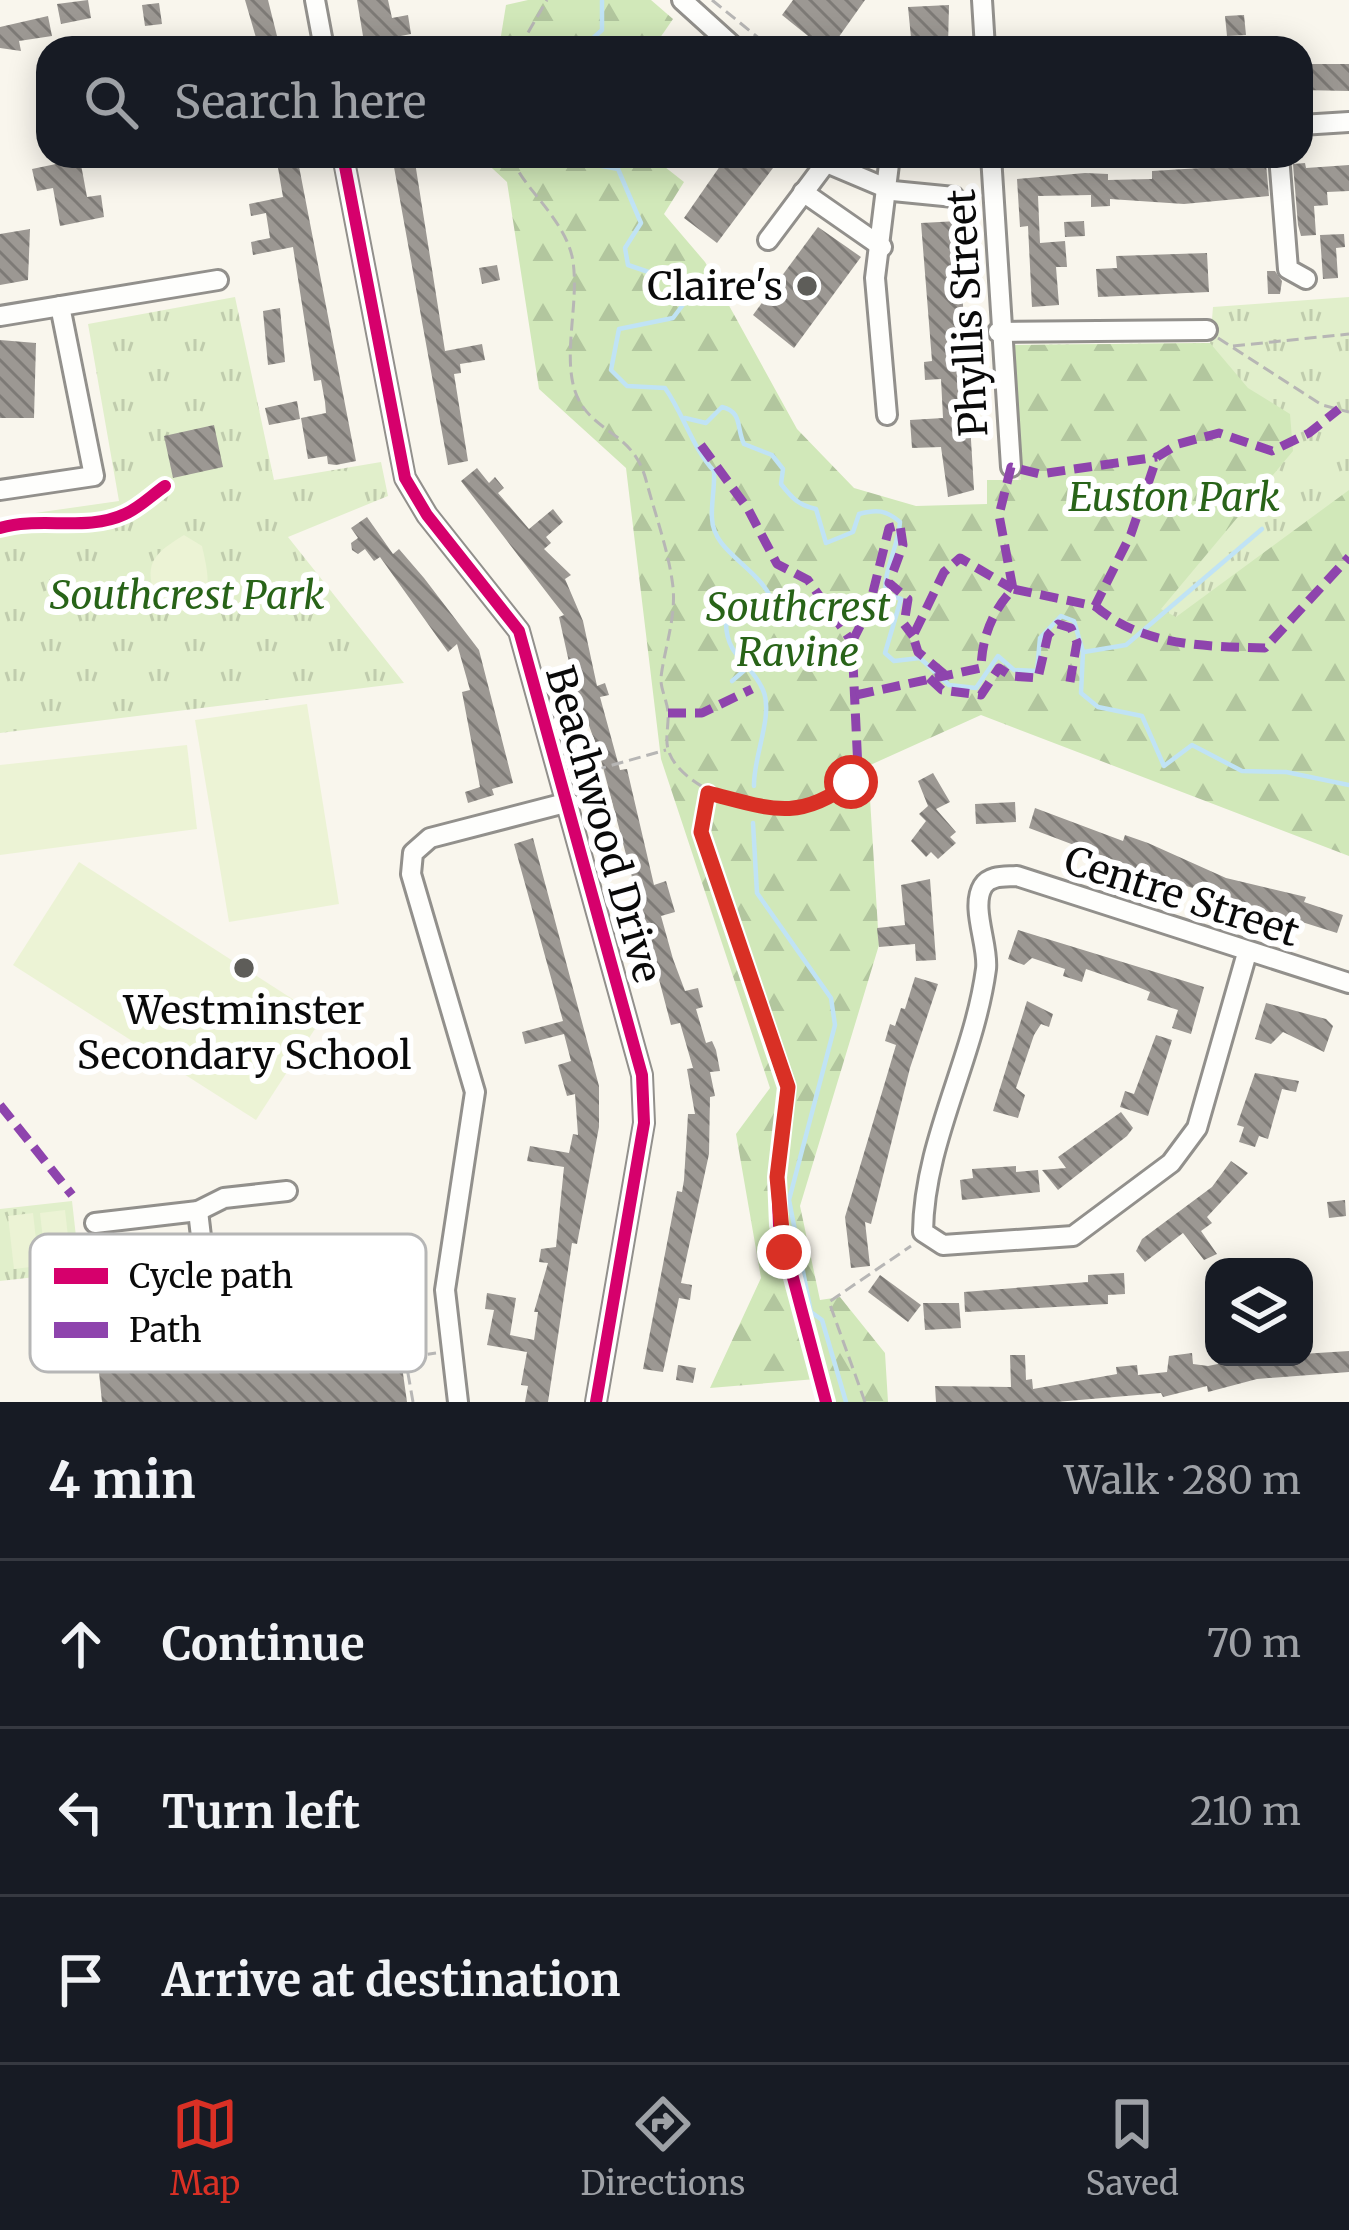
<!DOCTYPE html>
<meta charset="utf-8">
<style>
body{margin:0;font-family:Merriweather,serif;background:#20242c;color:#f1f3f6}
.controls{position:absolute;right:36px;bottom:36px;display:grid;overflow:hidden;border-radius:24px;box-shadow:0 6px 30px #0003}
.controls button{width:108px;height:108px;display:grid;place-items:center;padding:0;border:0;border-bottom:3px solid #363941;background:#171b24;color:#f1f3f6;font:60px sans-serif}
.stop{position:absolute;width:36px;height:36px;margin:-27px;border:9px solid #d93025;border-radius:50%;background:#fff}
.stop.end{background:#d93025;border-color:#fff;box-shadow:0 3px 12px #0008}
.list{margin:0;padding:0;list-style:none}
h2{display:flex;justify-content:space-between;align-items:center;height:156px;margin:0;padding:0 48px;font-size:51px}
h2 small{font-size:39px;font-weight:400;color:#9ea1a6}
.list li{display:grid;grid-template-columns:78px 1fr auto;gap:36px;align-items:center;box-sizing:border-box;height:168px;padding:0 48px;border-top:3px solid #363941}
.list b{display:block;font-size:45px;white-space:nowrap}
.list em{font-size:39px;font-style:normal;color:#9ea1a6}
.icon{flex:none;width:66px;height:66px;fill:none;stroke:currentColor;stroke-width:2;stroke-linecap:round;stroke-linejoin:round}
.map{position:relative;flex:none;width:1349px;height:1402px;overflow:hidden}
.search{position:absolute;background:#171b24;box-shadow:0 6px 30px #0003;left:36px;right:36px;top:36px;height:132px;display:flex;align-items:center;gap:30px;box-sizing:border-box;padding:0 42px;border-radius:36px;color:#9ea1a6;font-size:45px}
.sheet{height:660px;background:#171b24}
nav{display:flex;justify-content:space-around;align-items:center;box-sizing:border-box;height:168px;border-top:3px solid #363941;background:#171b24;font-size:33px;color:#9ea1a6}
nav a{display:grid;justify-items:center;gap:6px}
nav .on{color:#d93025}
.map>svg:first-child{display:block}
</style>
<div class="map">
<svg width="1349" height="1402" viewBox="0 0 1349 1402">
<defs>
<pattern id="grass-tufts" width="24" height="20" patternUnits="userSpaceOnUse" patternTransform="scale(3)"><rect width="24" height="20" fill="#e1efcb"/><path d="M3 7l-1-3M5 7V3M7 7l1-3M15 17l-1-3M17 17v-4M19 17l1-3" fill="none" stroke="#c0ccad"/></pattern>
<pattern id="forest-firs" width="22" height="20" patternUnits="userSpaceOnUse" patternTransform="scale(3)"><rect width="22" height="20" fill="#d1e8b9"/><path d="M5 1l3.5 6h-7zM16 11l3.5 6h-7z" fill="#b2c69e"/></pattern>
<pattern id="building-back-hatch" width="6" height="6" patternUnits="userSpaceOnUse" patternTransform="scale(3)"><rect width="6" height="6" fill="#9c9893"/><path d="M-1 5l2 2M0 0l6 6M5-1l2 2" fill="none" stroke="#7d7a76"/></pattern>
</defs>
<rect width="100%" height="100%" fill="#f9f6ed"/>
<g fill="url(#grass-tufts)">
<path d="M 235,297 L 274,480 L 381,462 L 388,496 L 288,537 L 404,683 L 0,733 L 0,518 L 119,501 L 88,324 Z"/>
<path d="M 1349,297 L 1349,648 L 1032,649 L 1008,345 L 1210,343 L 1213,307 Z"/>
<path d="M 72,1201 L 80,1272 L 0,1281 L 0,1209 Z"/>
</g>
<g fill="url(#forest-firs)">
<path d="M 528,0 L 651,0 L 673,19 L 653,48 L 499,48 L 506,5 Z"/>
<path d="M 479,156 L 651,156 L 684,182 L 664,214 L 705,262 L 797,429 L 854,488 L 916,506 L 987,504 L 987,480 L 1021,480 L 1008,345 L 1210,343 L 1248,388 L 1290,414 L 1293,451 L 1161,609 L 1176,617 L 1349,490 L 1349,856 L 981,715 L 868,766 L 879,945 L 800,1206 L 820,1300 L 840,1297 L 885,1353 L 888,1402 L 820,1402 L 816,1379 L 710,1388 L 761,1278 L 736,1134 L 770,1088 L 661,759 L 626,468 L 539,389 L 507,182 Z"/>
</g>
<g fill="#ecf3d5">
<path d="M 184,535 L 202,546 C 209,577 217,608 176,612 L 155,595 C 143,561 157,552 184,535 Z"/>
<path d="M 307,704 L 339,904 L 229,922 L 195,720 Z"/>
<path d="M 187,745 L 197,829 L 0,855 L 0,765 Z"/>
<path d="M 79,862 L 322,1018 L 256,1120 L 13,965 Z"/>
<path d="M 65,1210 L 71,1263 L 46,1265 L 40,1213 Z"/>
<path d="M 33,1213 L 39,1266 L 14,1269 L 8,1216 Z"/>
</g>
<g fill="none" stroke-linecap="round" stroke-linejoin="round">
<g stroke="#c0e3f5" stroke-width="4.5">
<path d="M 582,48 L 602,30 L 602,1"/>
<path d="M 587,156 L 597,165 L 618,169 L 641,223 L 625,248 L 628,265 L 678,282 L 685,302 L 673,318 L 619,329 L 611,370 L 627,386 L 665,388 C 684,415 692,447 714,471 C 715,487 711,503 712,518 C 713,556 766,568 775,610 L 726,624 C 727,658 751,662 763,690 C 774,715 753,757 754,786"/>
<path d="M 685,418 L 706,423 L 722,407 C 743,412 736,428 744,444 L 772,455 L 783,469 L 781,484 C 792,498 798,505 816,509 L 826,543 L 853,532 L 859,514 C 877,509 886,510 900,522 C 899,545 882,573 886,594 L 901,599 L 885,653 L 894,661 L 920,658 L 949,685 L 976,688 L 998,656 L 1014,670 L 1037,671 L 1040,638 L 1061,616 L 1074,621 L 1083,652 L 1081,693 L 1098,707 L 1142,716 L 1164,766 L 1192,745 L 1242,771 L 1286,772 L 1349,785"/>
<path d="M 1084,652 L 1126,645 L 1262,529"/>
<path d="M 732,681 L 746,669"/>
<path d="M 753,823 L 757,893 L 831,998 L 835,1025 L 789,1200 L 811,1312 L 822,1320 L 846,1402"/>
</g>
</g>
<g fill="url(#building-back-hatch)">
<path d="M 88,0 L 91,18 L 61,24 L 57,4 Z"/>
<path d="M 245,0 L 268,0 L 280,48 L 259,48 Z"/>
<path d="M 357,0 L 388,0 L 392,18 L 408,15 L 411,34 L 385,39 L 386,48 L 365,48 Z"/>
<path d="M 793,0 L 865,0 L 831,48 L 823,48 L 782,15 Z"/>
<path d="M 159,3 L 162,24 L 145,26 L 142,5 Z"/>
<path d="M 949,5 L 948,46 L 912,48 L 908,7 Z"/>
<path d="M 1244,15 L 1246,35 L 1227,36 L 1225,16 Z"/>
<path d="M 48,16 L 52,36 L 19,41 L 21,51 L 0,48 L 0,27 Z"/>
<path d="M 1301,64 L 1349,64 L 1349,91 L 1301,90 Z"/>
<path d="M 276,156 L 297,156 L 356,461 L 336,465 L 328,464 L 327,456 L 308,459 L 301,418 L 326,413 L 325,402 L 321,380 L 314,381 L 293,247 L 253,255 L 251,242 L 270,238 L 266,213 L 251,216 L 249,204 L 283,197 Z"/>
<path d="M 392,156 L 414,156 L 445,351 L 482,344 L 485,360 L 460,364 L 461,373 L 454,374 L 468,461 L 448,465 Z"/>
<path d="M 727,156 L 757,156 L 773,168 L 717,243 L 684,218 Z"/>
<path d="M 80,159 L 87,197 L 101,195 L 104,217 L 60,226 L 53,188 L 37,191 L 32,169 Z"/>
<path d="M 1305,163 L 1306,168 L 1349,165 L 1349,191 L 1327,192 L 1328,205 L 1314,206 L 1316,235 L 1301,236 L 1298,225 L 1293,164 Z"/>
<path d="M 1266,164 L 1269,196 L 1184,204 L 1110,199 L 1110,206 L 1091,207 L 1091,195 L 1038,196 L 1040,243 L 1065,241 L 1067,267 L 1056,267 L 1059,305 L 1032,307 L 1028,226 L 1020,227 L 1017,179 L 1085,173 L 1108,174 L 1108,180 L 1152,179 L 1152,171 Z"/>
<path d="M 958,221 L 974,490 L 948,497 L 941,447 L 912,448 L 910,420 L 943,418 L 941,379 L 925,380 L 924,362 L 932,361 L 921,223 Z"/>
<path d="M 1084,221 L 1085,236 L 1065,237 L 1064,222 Z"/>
<path d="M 818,227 L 861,257 L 794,348 L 753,315 Z"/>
<path d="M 30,229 L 28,280 L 0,285 L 0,234 Z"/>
<path d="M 1344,234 L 1345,247 L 1336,248 L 1338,278 L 1323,279 L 1320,235 Z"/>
<path d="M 1207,253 L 1209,292 L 1098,297 L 1096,269 L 1117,268 L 1116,256 Z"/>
<path d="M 497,265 L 500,280 L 482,284 L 479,268 Z"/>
<path d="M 1267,271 L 1275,271 L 1282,281 L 1280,294 L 1268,294 Z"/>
<path d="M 280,308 L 285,362 L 268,365 L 263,311 Z"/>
<path d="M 0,340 L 36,343 L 34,418 L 0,418 Z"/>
<path d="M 297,401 L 300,419 L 269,425 L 265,408 Z"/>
<path d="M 214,425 L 223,467 L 173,478 L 164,436 Z"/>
<path d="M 477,468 L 489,483 L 495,477 L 504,488 L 498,493 L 529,529 L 553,509 L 563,522 L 546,537 L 551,543 L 544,549 L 571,575 L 565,579 L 583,621 L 597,686 L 605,683 L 609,695 L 600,697 L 620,770 L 627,769 L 654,885 L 666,881 L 675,912 L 661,916 L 673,959 L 685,991 L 698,988 L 703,1007 L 696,1009 L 706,1043 L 712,1041 L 716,1050 L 720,1071 L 710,1072 L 715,1096 L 710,1097 L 709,1154 L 681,1283 L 692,1285 L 690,1300 L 679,1298 L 663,1372 L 643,1369 L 677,1191 L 682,1192 L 684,1180 L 688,1114 L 695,1114 L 687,1069 L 693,1068 L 680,1023 L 671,1025 L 600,756 L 587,720 L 582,721 L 559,617 L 564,615 L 461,481 Z"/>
<path d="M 367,517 L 393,554 L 399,549 L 424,578 L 479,650 L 513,783 L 492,789 L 494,795 L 468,803 L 465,792 L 480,787 L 462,692 L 470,690 L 457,644 L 448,652 L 380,557 L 374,561 L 365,549 L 358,554 L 352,550 L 351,543 L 358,538 L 351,528 Z"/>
<path d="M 933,773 L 950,802 L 936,809 L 956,832 L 950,837 L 956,843 L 938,859 L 931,852 L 926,857 L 911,841 L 926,821 L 919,814 L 928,806 L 918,781 Z"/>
<path d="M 1015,802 L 1016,822 L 976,824 L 975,804 Z"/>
<path d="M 1035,808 L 1123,841 L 1125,835 L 1148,843 L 1226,878 L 1306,897 L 1304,902 L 1343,915 L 1337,933 L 1164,879 L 1029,828 Z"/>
<path d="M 533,838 L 599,1086 L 599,1127 L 577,1244 L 572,1243 L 548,1402 L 525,1402 L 528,1386 L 521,1385 L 527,1352 L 487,1345 L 494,1310 L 485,1309 L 487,1293 L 516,1298 L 510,1335 L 534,1340 L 538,1312 L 534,1312 L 548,1263 L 539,1262 L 541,1249 L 556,1247 L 564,1167 L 527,1161 L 530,1146 L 569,1153 L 573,1134 L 578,1135 L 575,1094 L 567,1096 L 558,1065 L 571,1061 L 564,1034 L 525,1044 L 522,1032 L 563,1021 L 514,844 Z"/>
<path d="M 930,879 L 936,960 L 916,961 L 915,944 L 879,947 L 877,928 L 905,925 L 901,885 Z"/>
<path d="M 1018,930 L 1204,987 L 1191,1034 L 1172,1028 L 1178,1010 L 1147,1000 L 1150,992 L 1138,987 L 1086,969 L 1082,982 L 1063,976 L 1065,969 L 1032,958 L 1024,965 L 1008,959 Z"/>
<path d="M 915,977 L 938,984 L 910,1068 L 871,1224 L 865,1222 L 870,1266 L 851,1268 L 845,1217 L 896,1045 L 885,1041 L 890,1024 L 895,1026 L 901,1008 L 905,1009 Z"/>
<path d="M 1027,1001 L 1053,1014 L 1049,1027 L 1041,1024 L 1034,1035 L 1016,1088 L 1025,1095 L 1018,1118 L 993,1111 Z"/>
<path d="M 1266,1003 L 1326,1019 L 1333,1026 L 1324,1052 L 1283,1032 L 1271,1044 L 1255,1039 Z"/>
<path d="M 1156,1035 L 1172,1040 L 1148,1116 L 1120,1107 L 1125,1091 L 1134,1094 Z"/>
<path d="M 1255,1073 L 1299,1081 L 1296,1092 L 1282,1089 L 1268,1139 L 1259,1136 L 1255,1147 L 1239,1142 L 1244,1127 L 1237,1125 Z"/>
<path d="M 1121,1112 L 1133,1128 L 1127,1136 L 1058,1190 L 1042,1170 L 1066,1168 L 1058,1157 Z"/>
<path d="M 1231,1161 L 1248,1173 L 1207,1217 L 1212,1223 L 1201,1231 L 1217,1254 L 1204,1260 L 1183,1233 L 1145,1262 L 1136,1251 L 1142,1239 L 1212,1187 Z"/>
<path d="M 1016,1166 L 1016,1172 L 1038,1170 L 1040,1192 L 962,1200 L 960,1180 L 973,1178 L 972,1169 Z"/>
<path d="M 1345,1200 L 1346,1216 L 1329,1218 L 1327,1202 Z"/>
<path d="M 162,1236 L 163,1253 L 190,1250 L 198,1258 L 207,1330 L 265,1323 L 268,1348 L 388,1333 L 388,1340 L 398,1338 L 407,1402 L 102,1402 L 88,1263 L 123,1259 L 121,1240 Z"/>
<path d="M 1124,1273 L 1125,1294 L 1108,1295 L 1108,1304 L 965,1312 L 964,1292 L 1088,1282 L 1088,1275 Z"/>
<path d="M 880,1275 L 921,1305 L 908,1322 L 868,1292 Z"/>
<path d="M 923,1303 L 959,1303 L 961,1328 L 925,1330 Z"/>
<path d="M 1349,1351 L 1349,1372 L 1257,1379 L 1208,1392 L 1207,1386 L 1163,1397 L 1161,1393 L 1056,1402 L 936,1402 L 935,1386 L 1011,1387 L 1010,1355 L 1025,1355 L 1026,1380 L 1032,1379 L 1033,1389 L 1117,1374 L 1116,1367 L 1137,1365 L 1138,1375 L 1167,1372 L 1169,1356 L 1192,1353 L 1193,1364 L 1208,1366 L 1252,1357 Z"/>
<path d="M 678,1365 L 696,1368 L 693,1383 L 676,1380 Z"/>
</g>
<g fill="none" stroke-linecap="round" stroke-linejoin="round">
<defs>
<g id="minor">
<path d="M 315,0 L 324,48"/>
<path d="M 682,0 L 735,48"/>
<path d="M 982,0 L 985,48"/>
<path d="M 1301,125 L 1349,122"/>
<path d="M 343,156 L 405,478 L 427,515 L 519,631 L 642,1075 L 644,1123 L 596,1402"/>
<path d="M 810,156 L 893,191 L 954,197"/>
<path d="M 991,156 L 1011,467"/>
<path d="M 1279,156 L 1288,269 L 1306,279"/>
<path d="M 803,192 L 882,247"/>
<path d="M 768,240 L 825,164"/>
<path d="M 0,316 L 218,280"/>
<path d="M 998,332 L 1207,330"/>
<path d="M 887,415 L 875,278 L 890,156"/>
<path d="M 0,490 L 94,476 L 60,306"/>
<path d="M 1247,953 L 1197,1128 L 1171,1163 L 1073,1236 L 943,1245 L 923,1232 C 924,1141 974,1059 986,969 C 989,946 970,907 983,886 C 990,875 1005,877 1017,876 L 1349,983"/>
<path d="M 198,1211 L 202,1245"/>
<path d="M 95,1223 L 198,1211 L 224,1198 L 287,1191"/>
<path d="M 458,1402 L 445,1290 L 475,1092 L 411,874 L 413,853 L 430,838 L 569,802"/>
</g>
</defs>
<use href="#minor" stroke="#92908c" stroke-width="24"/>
<g stroke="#b7b6b5" stroke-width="3" stroke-dasharray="12 6" stroke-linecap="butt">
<path d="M 712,0 L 771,48"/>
<path d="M 519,48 L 547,0"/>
<path d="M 513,156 C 515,181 562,214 572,256 C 582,304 556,369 583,407 C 603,435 634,436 646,480 C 655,514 669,552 673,587 C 676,618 665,646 661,677 C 660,688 667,700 668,712 C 669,723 665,738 668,749 C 679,790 762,816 800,810 C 823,807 847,789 858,769"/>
<path d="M 907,159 L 975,165"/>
<path d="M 1218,338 L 1322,405 L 1349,412"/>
<path d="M 1233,346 L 1349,334"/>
<path d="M 577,775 L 666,750"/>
<path d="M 707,796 L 701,832 L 787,1087 L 777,1177 L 779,1225 L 826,1402"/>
<path d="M 271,1324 L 372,1311 L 400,1328 L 413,1402"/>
<path d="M 410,1357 L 436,1353"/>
<path d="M 865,1402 L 829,1302 L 911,1246"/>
</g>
<use href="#minor" stroke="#fefefc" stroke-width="18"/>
<g stroke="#8e44ad" stroke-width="9" stroke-dasharray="18 9" stroke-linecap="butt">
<path d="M 701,445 L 748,509 L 777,564 L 808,580 L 852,642 L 858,769"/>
<path d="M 1013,589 L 999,515 L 1011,467 L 1040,474 L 1157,457"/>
<path d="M 1095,606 C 1143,647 1204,646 1265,648 L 1349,557"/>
<path d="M 852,642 L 869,608 L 889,528 L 900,525 L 903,545 L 889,583 L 908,599 L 904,624 L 913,636"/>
<path d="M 944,674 L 918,652 L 913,636 L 944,572 L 960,558 L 1013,589"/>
<path d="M 929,678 L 942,690 L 981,695 L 999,668 L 1011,676 L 1038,678 L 1048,635 L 1058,624 L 1071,628 L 1077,642 L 1070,682"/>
<path d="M 856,695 L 981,668 C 982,638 992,611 1013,589 L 1095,606 L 1131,534 L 1157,457 L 1178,444 L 1219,433 L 1272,451 L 1309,433 L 1339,409"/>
<path d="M 668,713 L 702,713 L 752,689"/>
<path d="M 0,1105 L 72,1195"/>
</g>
<defs>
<g id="cycleway">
<path d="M 343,156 L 405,478 L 427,515 L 519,631 L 642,1075 L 644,1123 L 596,1402"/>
<path d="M 0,528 C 40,516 87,532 125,514 C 139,508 152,495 165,486"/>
<path d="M 708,793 L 701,832 L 787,1087 L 777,1177 L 779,1225 L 826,1402"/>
</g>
</defs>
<use href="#cycleway" stroke="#fff" stroke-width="20"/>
<use href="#cycleway" stroke="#d6006c" stroke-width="12"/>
</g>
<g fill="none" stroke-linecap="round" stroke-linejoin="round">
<path stroke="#d93025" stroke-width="15" d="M 784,1252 L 777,1177 L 788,1087 L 701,832 L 708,793 C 768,808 798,823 851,782"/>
</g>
<g fill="#5e5d59" stroke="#fff" stroke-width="4.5">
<circle cx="807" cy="286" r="12"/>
<circle cx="244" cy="968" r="12"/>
</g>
<g text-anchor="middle" stroke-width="12" stroke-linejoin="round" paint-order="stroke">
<g font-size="39" fill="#0a0a0a" stroke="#fff" text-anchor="end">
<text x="783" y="300">Claire's</text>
<text x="244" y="1024" text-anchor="middle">Westminster<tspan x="244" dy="45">Secondary School</tspan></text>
</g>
<g font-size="39" fill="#0a0a0a" stroke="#fff">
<text transform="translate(967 313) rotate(-93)" y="14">Phyllis Street</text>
<text transform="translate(604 824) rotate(74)" y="14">Beachwood Drive</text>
<text transform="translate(1182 896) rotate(18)" y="14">Centre Street</text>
</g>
<g font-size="39" font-style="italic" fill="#286318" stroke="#fff">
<text x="1174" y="511">Euston Park</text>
<text x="187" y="609">Southcrest Park</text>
<text x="798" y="621">Southcrest<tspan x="798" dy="45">Ravine</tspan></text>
</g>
</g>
<rect x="30" y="1234" width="396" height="138" rx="18" fill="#fff" stroke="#b6b6b6" stroke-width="3"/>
<rect x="54" y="1268" width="54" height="16" fill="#d6006c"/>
<rect x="54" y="1322" width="54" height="16" fill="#8e44ad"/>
<g font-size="33" fill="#0a0a0a">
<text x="129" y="1288">Cycle path</text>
<text x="129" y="1342">Path</text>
</g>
</svg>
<div class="controls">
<button><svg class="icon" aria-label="layers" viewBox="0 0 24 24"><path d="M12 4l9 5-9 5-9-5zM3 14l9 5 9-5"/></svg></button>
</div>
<div class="stop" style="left:851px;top:782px"></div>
<div class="stop end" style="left:784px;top:1252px"></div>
<div class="search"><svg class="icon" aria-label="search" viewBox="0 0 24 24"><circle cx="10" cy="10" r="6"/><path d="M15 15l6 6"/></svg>Search here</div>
</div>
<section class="sheet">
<h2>4 min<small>Walk · 280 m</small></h2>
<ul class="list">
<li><svg class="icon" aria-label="ahead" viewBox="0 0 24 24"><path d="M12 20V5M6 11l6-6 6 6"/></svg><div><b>Continue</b></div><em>70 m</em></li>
<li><svg class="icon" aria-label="left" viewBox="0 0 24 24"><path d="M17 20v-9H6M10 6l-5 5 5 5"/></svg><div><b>Turn left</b></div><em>210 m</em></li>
<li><svg class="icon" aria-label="arrive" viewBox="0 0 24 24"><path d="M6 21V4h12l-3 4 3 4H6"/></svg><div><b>Arrive at destination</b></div></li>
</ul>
</section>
<nav>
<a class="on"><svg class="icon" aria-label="map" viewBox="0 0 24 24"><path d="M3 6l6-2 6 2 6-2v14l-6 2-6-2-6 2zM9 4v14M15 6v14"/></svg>Map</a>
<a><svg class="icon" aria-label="directions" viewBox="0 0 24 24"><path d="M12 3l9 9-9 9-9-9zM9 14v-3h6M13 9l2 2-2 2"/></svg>Directions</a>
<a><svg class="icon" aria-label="saved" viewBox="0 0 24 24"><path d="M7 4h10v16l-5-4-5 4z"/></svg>Saved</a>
</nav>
